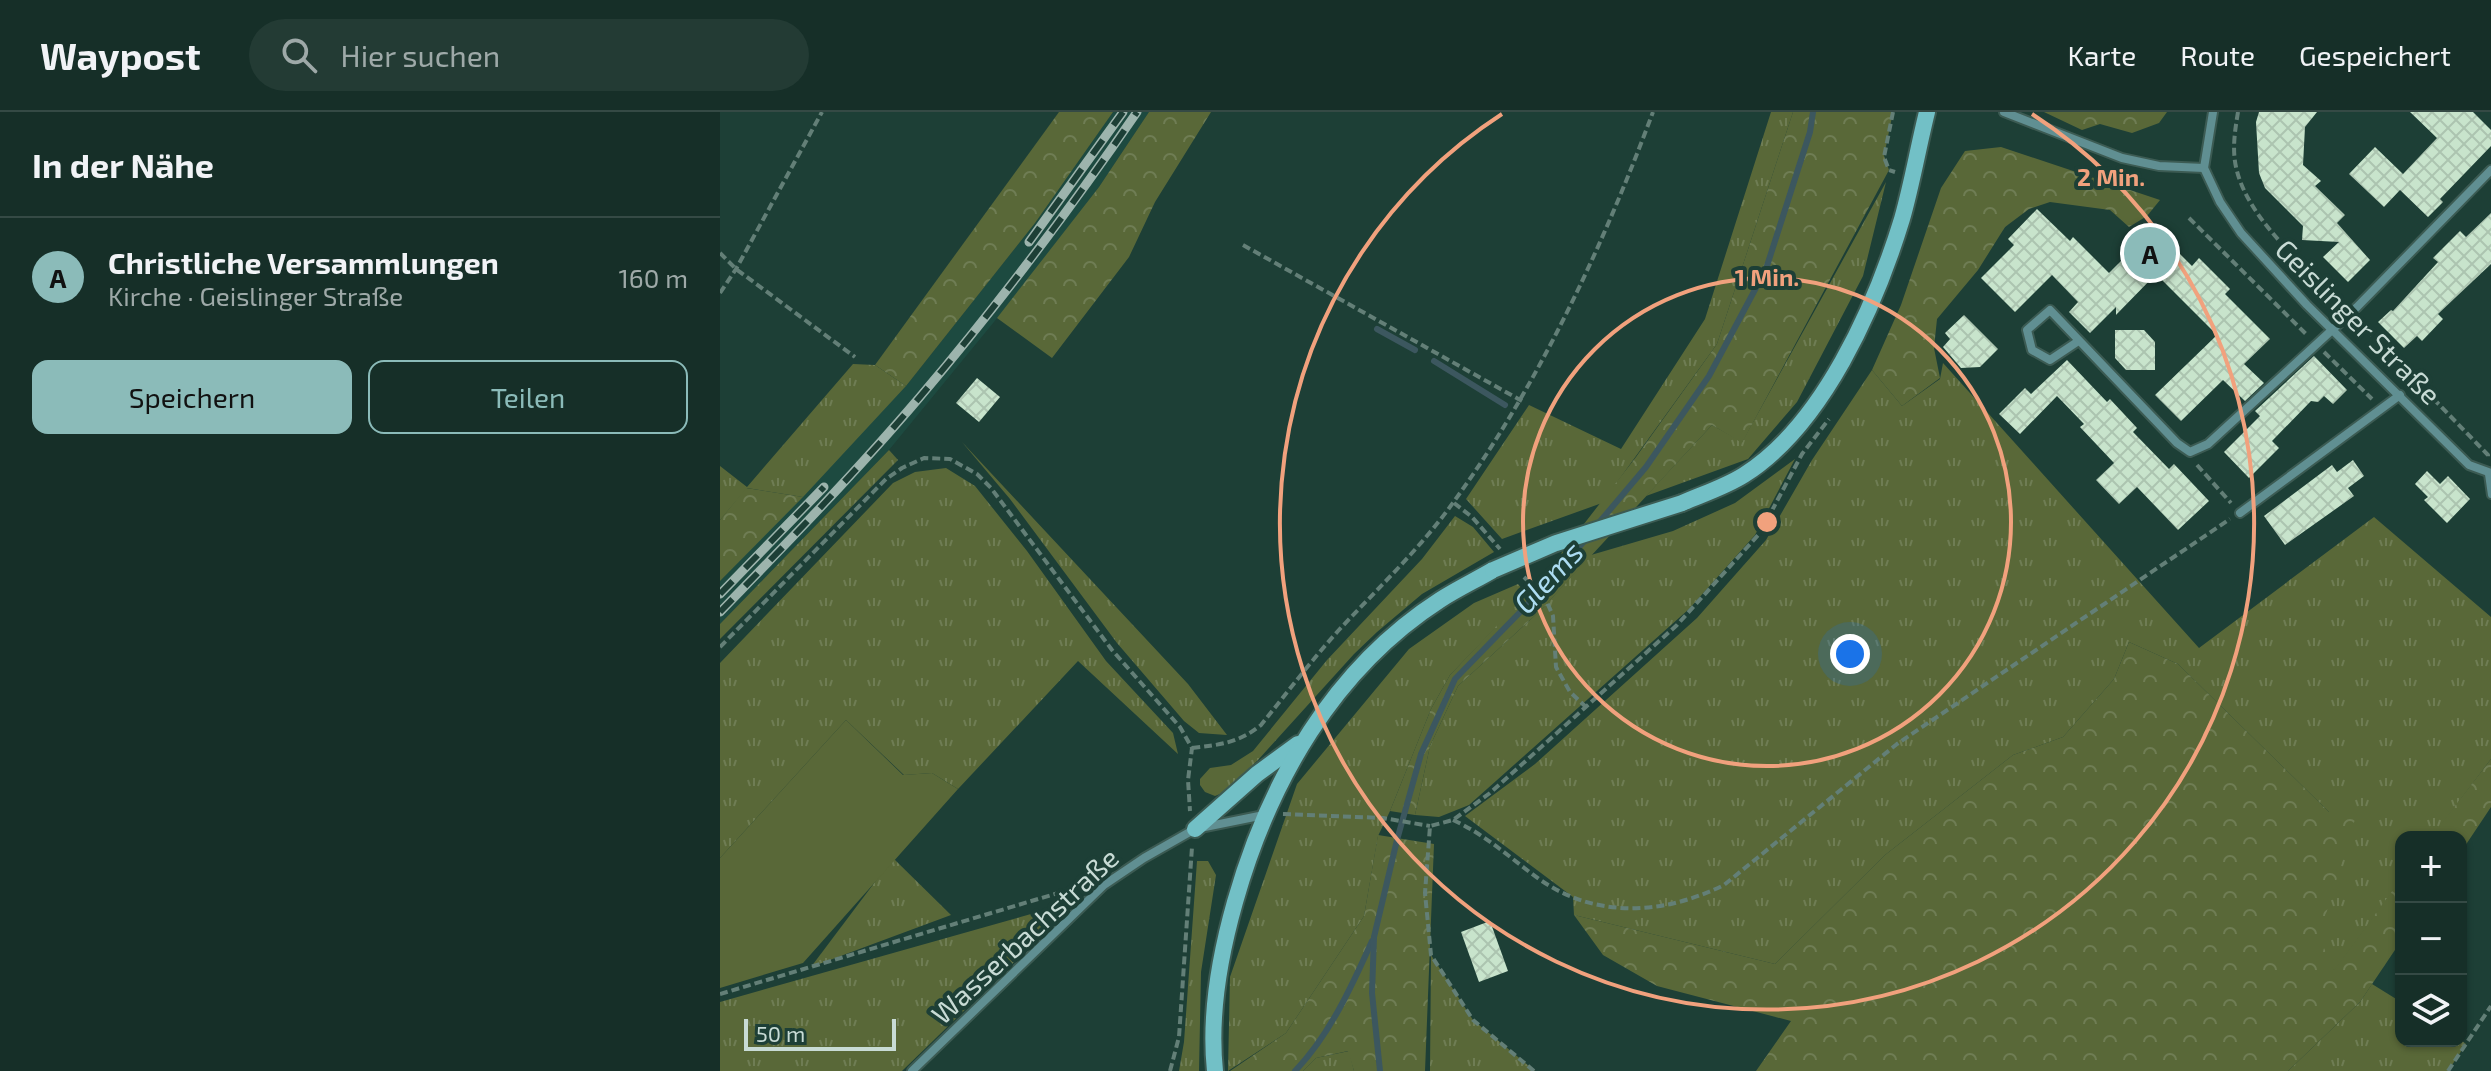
<!DOCTYPE html>
<html lang="de">
<meta charset="utf-8">
<style>
body{margin:0;font-family:"Exo 2",sans-serif;background:#233b34;color:#f1f3f6}
.controls{position:absolute;right:24px;bottom:24px;display:grid;overflow:hidden;border-radius:16px;box-shadow:0 2px 6px #0004}
.controls button{width:72px;height:72px;display:grid;place-items:center;padding:0;border:0;border-bottom:2px solid #354a45;background:#162f28;color:#f1f3f6;font:40px sans-serif}
.scale{position:absolute;left:24px;bottom:20px;width:152px;box-sizing:border-box;padding-left:8px;border:4px solid #c8dbd5;border-top:0;font-size:22px;line-height:28px;white-space:nowrap;color:#c8dbd5;-webkit-text-stroke:6px #1d3f36;paint-order:stroke}
.you{position:absolute;left:1130px;top:542px;width:28px;height:28px;margin:-20px;border:6px solid #fff;border-radius:50%;background:#1a73e8;box-shadow:0 0 0 12px #1a73e833}
.badge{display:grid;place-items:center;width:52px;height:52px;border-radius:50%;background:#8bbbb9;color:#111;font-size:26px;font-weight:700}
.pin{position:absolute;translate:-50% -50%;border:4px solid #fff;box-shadow:0 2px 8px #0006}
.list{margin:0;padding:0;list-style:none}
h2{display:flex;justify-content:space-between;align-items:center;height:104px;margin:0;padding:0 32px;font-size:34px}
h2 small{font-size:26px;font-weight:400;color:#9ea9a8}
.list li{display:grid;grid-template-columns:52px 1fr auto;gap:24px;align-items:center;box-sizing:border-box;height:120px;padding:0 32px;border-top:2px solid #354a45}
.list b{display:block;font-size:30px;white-space:nowrap}
.list p{margin:0;font-size:26px;white-space:nowrap;color:#9ea9a8}
.list em{font-size:26px;font-style:normal;color:#9ea9a8}
.actions{display:flex;gap:16px;padding:24px 32px}
.actions a{flex:1;padding:18px 0;border:2px solid #8bbbb9;border-radius:16px;text-align:center;font-size:28px;color:#8bbbb9}
.actions .main{background:#8bbbb9;color:#111}
.icon{flex:none;width:44px;height:44px;fill:none;stroke:currentColor;stroke-width:2;stroke-linecap:round;stroke-linejoin:round}
.map{position:relative;flex:none;width:1771px;height:959px;overflow:hidden}
header{display:flex;align-items:center;gap:48px;box-sizing:border-box;height:112px;padding:0 40px;background:#162f28;border-bottom:2px solid #354a45}
header strong{font-size:38px}
nav{display:flex;gap:44px;margin-inline-start:auto;font-size:28px}
.search{width:560px;height:72px;background:#233b34;display:flex;align-items:center;gap:20px;box-sizing:border-box;padding:0 28px;border-radius:44px;color:#9ea9a8;font-size:30px}
main{display:flex}
aside{flex:1;background:#162f28}
.map>svg:first-child{display:block}
</style>
<header>
<strong>Waypost</strong>
<div class="search"><svg class="icon" aria-label="search" viewBox="0 0 24 24"><circle cx="10" cy="10" r="6"/><path d="M15 15l6 6"/></svg>Hier suchen</div>
<nav><a>Karte</a><a>Route</a><a>Gespeichert</a></nav>
</header>
<main>
<aside>
<h2>In der Nähe<small></small></h2>
<ul class="list">
<li><span class="badge">A</span><div><b>Christliche Versammlungen</b><p>Kirche · Geislinger Straße</p></div><em>160 m</em></li>
</ul>
<div class="actions"><a class="main">Speichern</a><a>Teilen</a></div>
</aside>
<div class="map">
<svg width="1771" height="959" viewBox="0 0 1771 959">
<defs>
<pattern id="grass-tufts" width="24" height="20" patternUnits="userSpaceOnUse" patternTransform="scale(2)"><rect width="24" height="20" fill="#596838"/><path d="M3 7l-1-3M5 7V3M7 7l1-3M15 17l-1-3M17 17v-4M19 17l1-3" fill="none" stroke="#6f7d54"/></pattern>
<pattern id="forest-crowns" width="20" height="18" patternUnits="userSpaceOnUse" patternTransform="scale(2)"><rect width="20" height="18" fill="#596838"/><path d="M2 6a3 3 0 1 1 6 0M12 15a3 3 0 1 1 6 0" fill="none" stroke="#6f7d54"/></pattern>
<pattern id="building-cross-hatch" width="8" height="8" patternUnits="userSpaceOnUse" patternTransform="scale(2)"><rect width="8" height="8" fill="#c8e4cc"/><path d="M0 0l8 8M0 8l8-8" fill="none" stroke="#acc4b0"/></pattern>
</defs>
<rect width="100%" height="100%" fill="#1d3f36"/>
<path fill="#1d4a40" d="M 393,0 L 429,0 L 379,75 L 292,188 L 169,338 L 0,512 L 0,469 L 186,274 L 315,111 Z"/>
<g fill="url(#grass-tufts)">
<path d="M 1051,0 L 1073,0 L 997,232 L 882,391 L 782,427 L 746,387 L 809,293 L 901,337 L 985,207 Z"/>
<path d="M 1166,70 L 1143,164 L 1077,290 L 1028,347 L 926,384 L 992,313 L 1022,330 Z"/>
<path d="M 1223,251 L 1479,536 L 1654,405 L 1771,505 L 1771,647 L 1712,725 L 1681,725 L 1681,768 L 1614,859 L 1594,824 L 1609,700 L 1458,552 L 1409,530 L 1394,567 L 1343,625 L 1293,643 L 1165,743 L 1055,852 L 854,803 L 853,785 L 745,704 L 815,652 L 977,506 L 1046,428 L 1092,348 L 1152,258 L 1182,294 L 1220,267 Z"/>
<path d="M 133,252 L 155,253 L 186,274 L 83,385 L 27,376 L 0,408 L 0,354 L 27,375 Z"/>
<path d="M 242,330 L 468,572 L 507,623 L 479,621 L 464,609 L 397,531 L 290,387 Z"/>
<path d="M 169,338 L 178,348 L 0,527 L 0,512 Z"/>
<path d="M 1075,347 L 1035,423 L 969,497 L 749,693 L 719,705 L 695,703 L 710,634 L 738,574 L 821,498 L 871,443 L 953,419 L 1015,391 Z"/>
<path d="M 226,356 L 255,374 L 307,439 L 386,549 L 453,621 L 458,642 L 358,549 L 238,677 L 212,661 L 184,663 L 126,608 L 0,746 L 0,551 L 173,371 L 195,360 Z"/>
<path d="M 735,404 L 753,415 L 774,440 L 702,482 L 657,520 L 634,542 L 538,648 L 505,680 L 495,684 L 485,680 L 480,673 L 480,667 L 490,656 L 511,653 L 533,639 L 607,548 L 702,447 Z"/>
<path d="M 798,472 L 807,483 L 730,563 L 711,597 L 670,699 L 658,724 L 644,804 L 566,921 L 508,959 L 510,865 L 577,672 L 689,537 L 754,491 Z"/>
<path d="M 173,746 L 231,803 L 91,855 Z"/>
<path d="M 477,749 L 488,749 L 496,763 L 481,860 L 479,959 L 459,959 L 464,930 Z"/>
<path d="M 357,789 L 182,959 L 0,959 L 0,890 Z"/>
<path d="M 711,843 L 753,908 L 815,959 L 710,959 Z"/>
<path d="M 1652,872 L 1681,890 L 1681,929 L 1741,928 L 1746,932 L 1728,959 L 1568,959 L 1640,890 Z"/>
<path d="M 629,939 L 634,959 L 583,959 L 596,946 Z"/>
</g>
<g fill="url(#forest-crowns)">
<path d="M 339,0 L 393,0 L 315,111 L 186,274 L 155,253 Z"/>
<path d="M 429,0 L 491,0 L 435,90 L 409,145 L 332,246 L 277,206 L 379,75 Z"/>
<path d="M 1073,0 L 1173,0 L 1164,44 L 1169,58 L 1022,331 L 992,313 L 821,498 L 738,574 L 710,634 L 695,703 L 670,699 L 711,597 L 730,563 L 822,466 L 916,345 L 997,232 Z"/>
<path d="M 1324,0 L 1447,0 L 1439,11 L 1412,21 L 1380,12 L 1362,18 Z"/>
<path d="M 1281,35 L 1440,88 L 1427,104 L 1409,115 L 1390,98 L 1330,90 L 1309,97 L 1285,115 L 1258,158 L 1217,207 L 1214,236 L 1220,266 L 1182,294 L 1152,258 L 1181,193 L 1221,76 L 1245,39 Z"/>
<path d="M 26,376 L 83,385 L 0,469 L 0,408 Z"/>
<path d="M 1409,530 L 1458,552 L 1609,700 L 1636,704 L 1599,825 L 1614,858 L 1681,767 L 1681,829 L 1640,890 L 1568,959 L 1036,959 L 1071,909 L 937,874 L 883,843 L 854,803 L 1055,852 L 1165,743 L 1293,643 L 1343,625 L 1394,567 Z"/>
<path d="M 1771,647 L 1771,695 L 1741,740 L 1741,725 L 1711,725 Z"/>
<path d="M 658,723 L 714,732 L 705,959 L 634,959 L 628,939 L 596,946 L 583,959 L 510,959 L 566,921 L 644,804 Z"/>
</g>
<path fill="#596838" d="M 126,608 L 183,663 L 212,661 L 238,677 L 83,851 L 0,876 L 0,746 Z"/>
<g fill="none" stroke-linecap="round" stroke-linejoin="round">
<g stroke="#3c575f" stroke-width="6">
<path d="M 657,217 L 695,238"/>
<path d="M 714,249 L 785,293"/>
<path d="M 877,413 L 926,355 L 989,264 L 1046,157 L 1090,20 L 1093,0"/>
<path d="M 575,959 C 609,924 632,874 652,829"/>
<path d="M 660,959 L 652,881 L 654,825 L 677,728 L 701,642 L 735,567 L 806,494 L 868,425"/>
</g>
</g>
<g fill="url(#building-cross-hatch)">
<path d="M 1539,0 L 1597,0 L 1585,15 L 1583,53 L 1601,69 L 1595,74 L 1625,103 L 1617,111 L 1650,148 L 1628,170 L 1603,145 L 1619,130 L 1582,128 L 1583,114 L 1545,76 L 1539,61 L 1536,10 Z"/>
<path d="M 1690,0 L 1753,0 L 1771,18 L 1771,34 L 1720,87 L 1723,90 L 1708,105 L 1680,78 L 1664,95 L 1629,62 L 1655,35 L 1683,62 L 1717,26 Z"/>
<path d="M 1317,97 L 1350,129 L 1353,125 L 1389,161 L 1434,116 L 1472,154 L 1479,146 L 1510,177 L 1505,182 L 1550,227 L 1524,252 L 1544,271 L 1525,289 L 1503,268 L 1461,309 L 1435,283 L 1497,223 L 1436,162 L 1396,203 L 1396,195 L 1370,221 L 1349,200 L 1358,190 L 1332,163 L 1295,200 L 1261,166 L 1294,133 L 1288,127 Z"/>
<path d="M 1771,101 L 1771,152 L 1718,202 L 1723,207 L 1702,229 L 1697,224 L 1684,236 L 1658,210 L 1671,198 L 1673,199 L 1718,150 L 1713,146 L 1740,119 L 1746,125 Z"/>
<path d="M 1244,203 L 1278,237 L 1260,255 L 1241,256 L 1223,235 L 1230,227 L 1225,221 Z"/>
<path d="M 1395,218 L 1424,218 L 1435,230 L 1435,258 L 1406,258 L 1395,246 Z"/>
<path d="M 1594,244 L 1627,278 L 1613,292 L 1604,284 L 1598,290 L 1591,289 L 1552,329 L 1559,336 L 1529,366 L 1504,340 L 1540,304 L 1535,299 Z"/>
<path d="M 1347,248 L 1387,290 L 1390,287 L 1417,316 L 1413,320 L 1449,357 L 1454,352 L 1489,389 L 1458,418 L 1417,375 L 1399,392 L 1376,368 L 1394,351 L 1360,315 L 1364,312 L 1337,284 L 1300,322 L 1279,302 L 1305,276 L 1311,282 Z"/>
<path d="M 257,266 L 280,285 L 259,310 L 236,291 Z"/>
<path d="M 1633,348 L 1644,364 L 1628,376 L 1634,384 L 1565,433 L 1544,404 L 1612,353 L 1617,360 Z"/>
<path d="M 1707,359 L 1720,372 L 1728,364 L 1750,387 L 1727,411 L 1704,388 L 1708,385 L 1695,372 Z"/>
<path d="M 770,809 L 788,859 L 759,870 L 741,820 Z"/>
</g>
<g fill="none" stroke-linecap="round" stroke-linejoin="round">
<defs>
<path id="service" d="M 1768,362 L 1771,383"/>
<g id="minor">
<path d="M 1284,0 L 1402,46 L 1439,54 L 1484,56"/>
<path d="M 1493,0 L 1484,56 L 1500,90 L 1521,121 L 1587,193 L 1749,353 L 1771,361"/>
<path d="M 1357,230 L 1330,248 L 1312,238 L 1307,218 L 1330,198 L 1457,331 L 1470,340 L 1488,332 L 1637,195 L 1771,58"/>
<path d="M 1520,401 L 1680,283"/>
<path d="M 192,959 L 384,773 L 424,746 L 475,717 L 544,703"/>
</g>
<g id="secondary">
<path d="M 962,391 C 983,382 1005,375 1024,363 C 1103,313 1155,195 1182,107 C 1192,72 1198,36 1207,0"/>
<path d="M 475,717 L 537,662 L 578,632"/>
<path d="M 495,959 C 489,903 500,843 515,790 C 549,670 613,557 720,488 C 737,477 756,468 773,458"/>
</g>
</defs>
<use href="#service" stroke="#3c5b53" stroke-width="10"/>
<use href="#minor" stroke="#3c5b53" stroke-width="12"/>
<use href="#secondary" stroke="#3c5b53" stroke-width="20"/>
<g stroke="#637f77" stroke-width="4" stroke-dasharray="8 4" stroke-linecap="butt">
<path d="M 1173,0 L 1164,45 L 1169,58 L 1175,60"/>
<path d="M 1518,0 C 1515,18 1512,37 1516,55 C 1527,107 1585,154 1621,191"/>
<path d="M 1469,106 L 1586,222"/>
<path d="M 523,133 L 802,289"/>
<path d="M 0,141 L 16,157 L 135,245"/>
<path d="M 0,181 L 16,157 L 102,0"/>
<path d="M 1638,209 L 1768,343 L 1768,347"/>
<path d="M 1604,240 L 1652,287"/>
<path d="M 1477,353 L 1511,391"/>
<path d="M 734,391 L 752,405 L 780,437"/>
<path d="M 804,465 L 826,488 L 833,504 L 836,555 L 850,580 L 866,595"/>
<path d="M 0,535 L 166,367 L 182,356 L 204,346 L 230,347 L 257,362 L 271,376 L 392,538 L 460,615 L 472,636 L 468,668 L 470,699"/>
<path d="M 472,636 C 499,633 519,631 541,613 C 566,582 591,549 618,519 C 658,476 701,436 735,388 C 819,272 883,134 933,0"/>
<path d="M 563,702 L 663,706 L 710,714"/>
<path d="M 733,708 C 766,723 790,746 819,767 C 876,807 943,803 1004,773 L 1177,632 L 1510,407"/>
<path d="M 0,882 L 365,773"/>
<path d="M 450,959 L 459,925 L 472,735"/>
<path d="M 814,959 L 753,908 L 711,843 L 705,781 L 710,714 L 733,708 L 770,681 L 957,513 L 1040,421 L 1082,342 L 1109,307"/>
<path d="M 1728,959 L 1771,894"/>
</g>
<use href="#service" stroke="#608f92" stroke-width="6"/>
<use href="#minor" stroke="#608f92" stroke-width="8"/>
<use href="#secondary" stroke="#72c0c6" stroke-width="16"/>
<defs>
<g id="rail">
<path d="M 309,130 L 403,0"/>
<path d="M 0,482 L 104,375"/>
<path d="M 0,500 C 68,430 136,360 199,286 C 277,194 349,99 417,0"/>
</g>
</defs>
<use href="#rail" stroke="#9db4ad" stroke-width="9"/>
<use href="#rail" stroke="#1d3f36" stroke-width="6" stroke-dasharray="18" stroke-linecap="butt"/>
<defs>
<path id="secondary-bridge" d="M 773,458 L 836,431 L 962,391"/>
</defs>
<use href="#secondary-bridge" stroke="#3c5b53" stroke-width="20" stroke-linecap="butt"/>
<use href="#secondary-bridge" stroke="#72c0c6" stroke-width="16"/>
</g>
<g fill="none" stroke="#f1a17d" stroke-width="4">
<circle cx="1047" cy="410" r="244"/>
<path d="M1312 2A487 487 0 1 1 782 2"/>
</g>
<g text-anchor="middle" stroke-width="8" stroke-linejoin="round" paint-order="stroke">
<g font-size="28" fill="#c8dbd5" stroke="#1d3f36">
<text transform="translate(1638 210) rotate(45)" y="10">Geislinger Straße</text>
<text transform="translate(305 824) rotate(-43)" y="10">Wasserbachstraße</text>
</g>
<g font-size="30" font-style="italic" fill="#addcf2" stroke="#1d3f36">
<text transform="translate(829 466) rotate(-47)" y="10">Glems</text>
</g>
</g>
<circle cx="1047" cy="410" r="12" fill="#f1a17d" stroke="#1d3f36" stroke-width="4"/>
<g font-size="24" text-anchor="middle" font-weight="bold" fill="#f1a17d" stroke="#1d3f36" stroke-width="8" stroke-linejoin="round" paint-order="stroke">
<text x="1391" y="74">2 Min.</text>
<text x="1047" y="174">1 Min.</text>
</g>
</svg>
<div class="controls">
<button>+</button>
<button>−</button>
<button><svg class="icon" aria-label="layers" viewBox="0 0 24 24"><path d="M12 4l9 5-9 5-9-5zM3 14l9 5 9-5"/></svg></button>
</div>
<div class="scale">50 m</div>
<div class="you"></div>
<div class="pin badge" style="left:1430px;top:141px">A</div>
</div>
</main>
